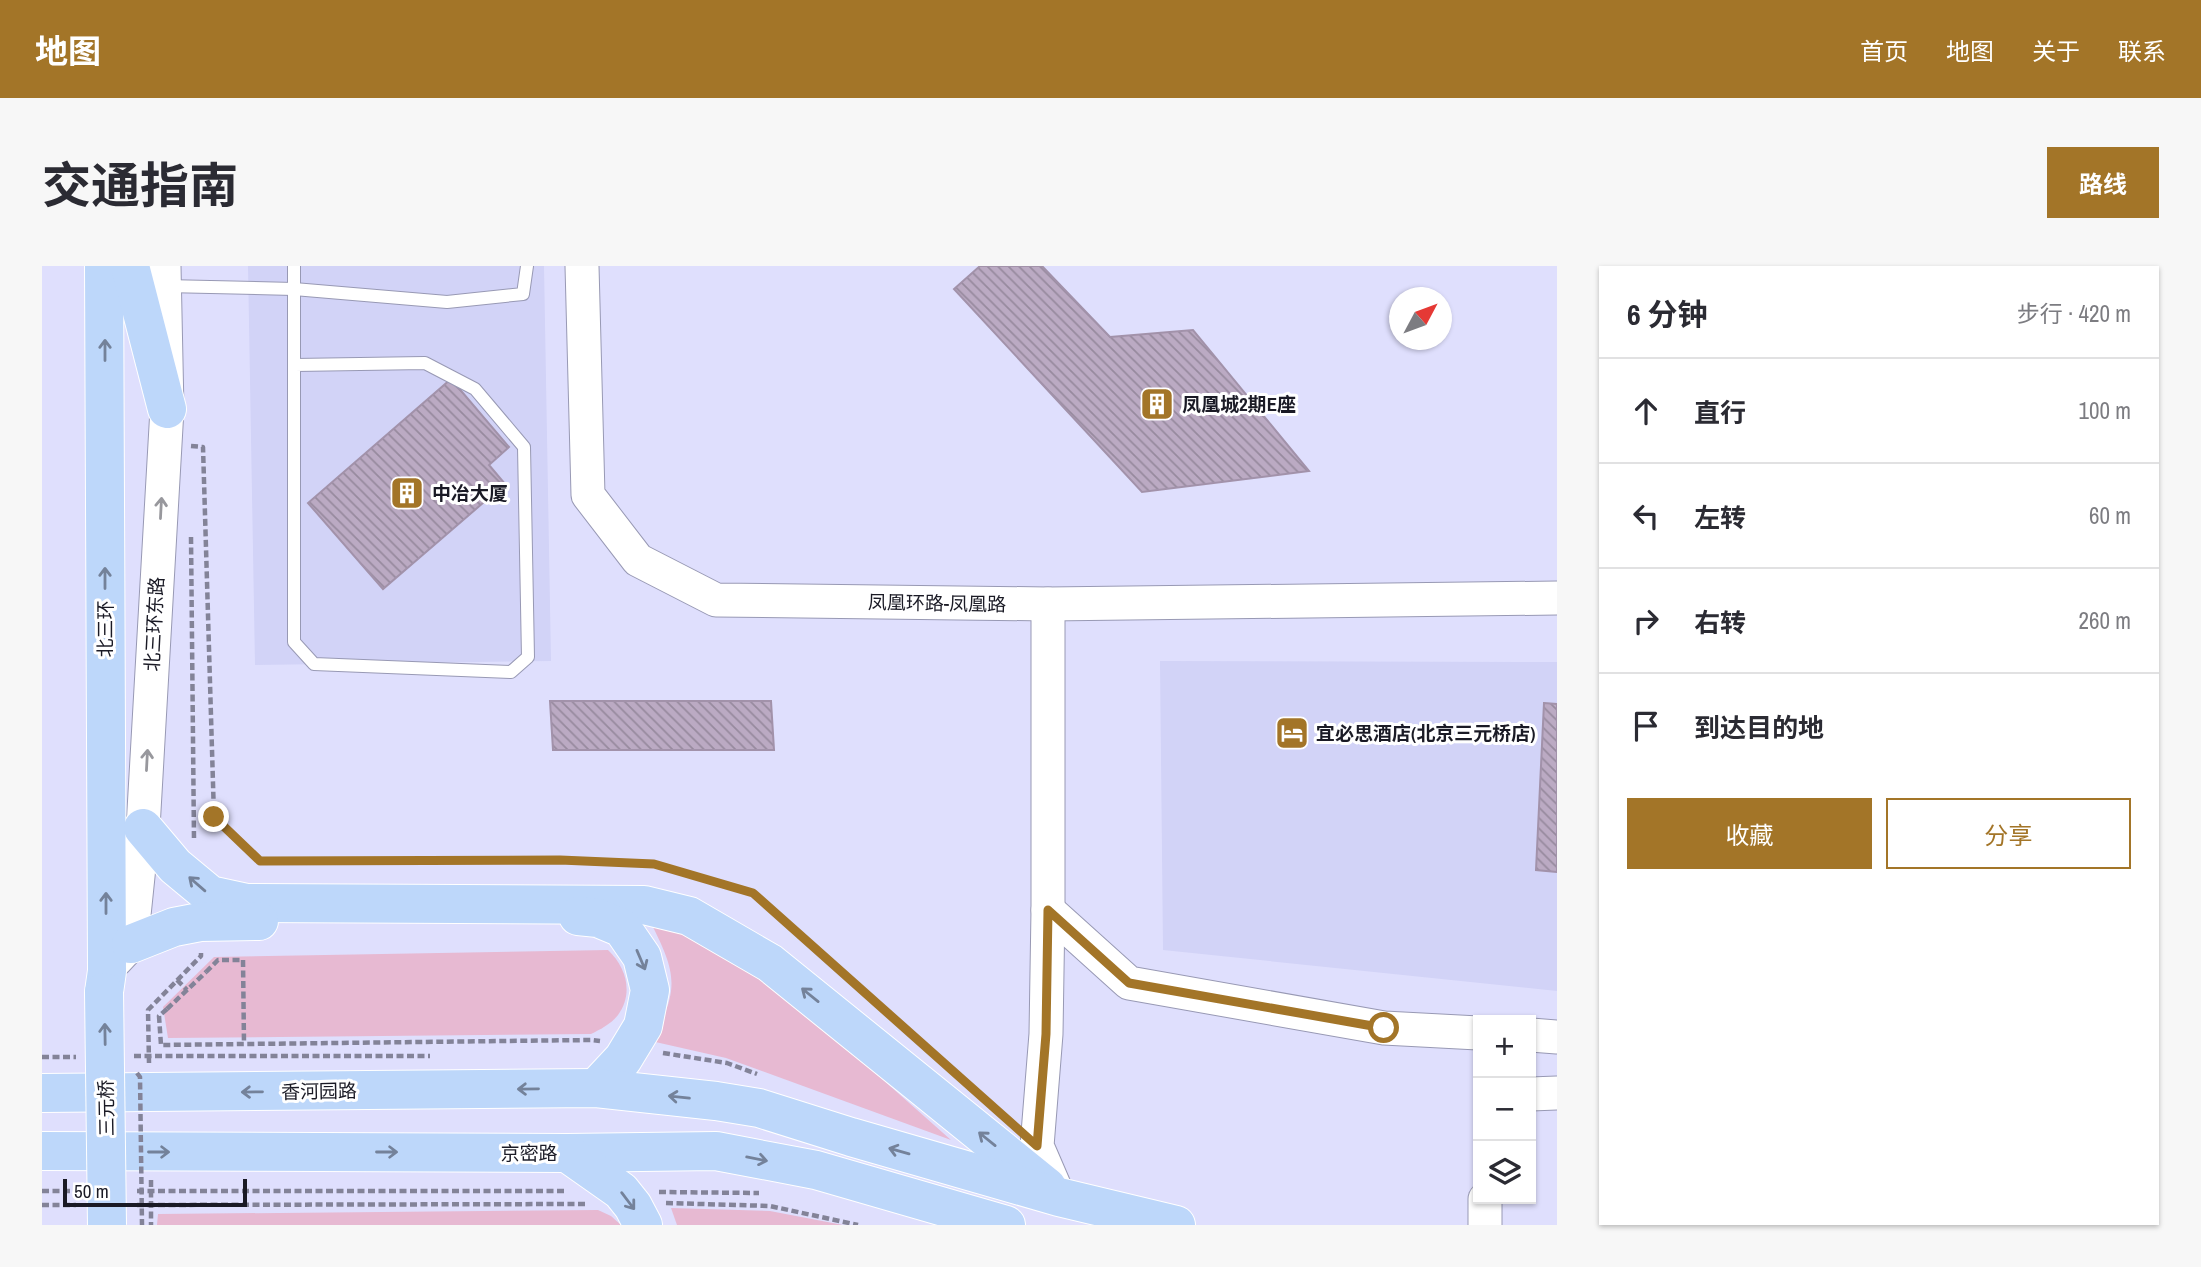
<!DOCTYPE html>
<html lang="zh">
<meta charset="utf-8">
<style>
body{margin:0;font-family:"Archivo Narrow","Noto Sans SC",sans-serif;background:#f7f7f7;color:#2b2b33}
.controls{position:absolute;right:21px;bottom:21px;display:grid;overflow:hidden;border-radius:0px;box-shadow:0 2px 5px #0004}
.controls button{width:63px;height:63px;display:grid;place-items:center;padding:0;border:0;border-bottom:2px solid #e1e1e2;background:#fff;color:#2b2b33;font:35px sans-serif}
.compass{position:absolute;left:1347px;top:21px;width:63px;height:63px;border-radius:50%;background:#fff;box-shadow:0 2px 5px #0004;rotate:49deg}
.scale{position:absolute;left:21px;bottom:18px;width:184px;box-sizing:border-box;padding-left:7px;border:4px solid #1a1a25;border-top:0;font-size:19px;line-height:24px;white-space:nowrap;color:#1a1a25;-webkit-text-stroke:5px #fff;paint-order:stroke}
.stop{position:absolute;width:21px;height:21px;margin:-16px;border:5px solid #a37528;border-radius:50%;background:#fff}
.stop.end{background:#a37528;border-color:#fff;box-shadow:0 2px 7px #0008}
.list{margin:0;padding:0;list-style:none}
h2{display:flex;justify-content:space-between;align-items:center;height:91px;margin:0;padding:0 28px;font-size:30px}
h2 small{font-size:23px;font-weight:400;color:#7c7c81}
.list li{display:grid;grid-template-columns:46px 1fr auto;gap:21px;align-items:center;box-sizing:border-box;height:105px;padding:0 28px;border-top:2px solid #e1e1e2}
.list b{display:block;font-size:26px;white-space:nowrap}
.list em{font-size:23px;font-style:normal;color:#7c7c81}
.actions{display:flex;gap:14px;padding:21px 28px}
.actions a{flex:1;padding:16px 0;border:2px solid #a37528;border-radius:0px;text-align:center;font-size:24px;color:#a37528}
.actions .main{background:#a37528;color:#fff}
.icon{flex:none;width:38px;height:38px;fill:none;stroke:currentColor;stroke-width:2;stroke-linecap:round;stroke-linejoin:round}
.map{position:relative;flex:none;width:1515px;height:959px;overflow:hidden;border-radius:0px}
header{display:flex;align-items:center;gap:42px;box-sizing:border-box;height:98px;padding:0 35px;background:#a37528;color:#fff}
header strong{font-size:33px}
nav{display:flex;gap:38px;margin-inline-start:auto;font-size:24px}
.intro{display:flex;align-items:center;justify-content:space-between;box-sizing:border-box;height:168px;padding:0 42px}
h1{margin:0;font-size:49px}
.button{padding:18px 32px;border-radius:0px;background:#a37528;color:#fff;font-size:24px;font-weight:700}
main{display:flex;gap:42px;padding:0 42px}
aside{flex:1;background:#fff;border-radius:0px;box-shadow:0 2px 5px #0004}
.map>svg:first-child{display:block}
</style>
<header>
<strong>地图</strong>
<nav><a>首页</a><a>地图</a><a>关于</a><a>联系</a></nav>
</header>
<div class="intro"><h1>交通指南</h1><a class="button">路线</a></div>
<main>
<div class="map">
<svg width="1515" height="959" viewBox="0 0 1515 959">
<defs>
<pattern id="building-back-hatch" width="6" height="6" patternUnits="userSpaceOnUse" patternTransform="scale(1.75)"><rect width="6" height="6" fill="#bbaac3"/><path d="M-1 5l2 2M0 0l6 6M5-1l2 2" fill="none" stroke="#978a9e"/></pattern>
</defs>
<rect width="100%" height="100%" fill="#dfdffd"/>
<g fill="#d2d3f7">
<path d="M 206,0 L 502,0 L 509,395 L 213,399 Z"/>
<path d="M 1118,395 L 1515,396 L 1515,725 L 1121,684 Z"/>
</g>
<g fill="#e7b9d2">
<path d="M 607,653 L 717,704 L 909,874 L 684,792 L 609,775 C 640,721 633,705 607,653 Z"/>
<path d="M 566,684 C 584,701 592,727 576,749 C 569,758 559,763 549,768 L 126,772 L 121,741 L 172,691 Z"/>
<path d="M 629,942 L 728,945 L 801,959 L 635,959 Z"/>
<path d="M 556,944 L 569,950 L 579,959 L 115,959 L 116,948 Z"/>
</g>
<g fill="url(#building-back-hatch)" stroke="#a292aa" stroke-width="2">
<path d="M 938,0 L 1000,0 L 1068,71 L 1151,64 L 1267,205 L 1100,226 L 912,23 Z"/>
<path d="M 409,113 L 467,181 L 447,199 L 463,218 L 341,323 L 266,237 Z"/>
<path d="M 508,435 L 729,435 L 732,484 L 511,484 Z"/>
<path d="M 1502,437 L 1515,438 L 1515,606 L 1494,604 Z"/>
</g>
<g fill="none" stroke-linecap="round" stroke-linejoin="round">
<defs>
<g id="lane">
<path d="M 252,0 L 252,376 L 272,398 L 469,406 L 486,391 L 482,181 L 433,123 L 383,97 L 253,99"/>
<path d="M 123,20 L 252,23 L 405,36 L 481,28 L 485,0"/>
</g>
<g id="secondary">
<path d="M 540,0 L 546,229 L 596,294 L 674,334 L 1006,338 L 1515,332"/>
<path d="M 1006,338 L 1006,644 L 1004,768 L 995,880 L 1017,931"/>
<path d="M 1006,644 L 1087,717 L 1342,762 L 1436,767"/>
<path d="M 74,694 L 89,678 L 101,562 L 125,143 L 122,0"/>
<path d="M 1489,769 L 1515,771"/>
<path d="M 1489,828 L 1515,827"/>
<path d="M 1443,933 L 1443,959"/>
</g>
<g id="highway">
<path d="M 62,0 L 65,705 L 62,726"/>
<path d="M 88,0 L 125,143"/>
<path d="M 101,562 L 133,600 L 168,629 L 205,637 L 602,639 L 647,650 L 728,697 L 1005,921"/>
<path d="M 536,650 L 556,652 L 580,662 L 600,691 L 608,724 L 601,760 L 581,793 L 554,822"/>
<path d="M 89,678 L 132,661 L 158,656 L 217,655"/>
<path d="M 0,827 L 554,822 L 674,835 L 717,842 L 809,871 L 1017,931 L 1134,959"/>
<path d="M 0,885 L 525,887 L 674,885 L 774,904 L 964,959"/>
<path d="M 525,887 L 579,925 L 591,940 L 601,959"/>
</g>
</defs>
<use href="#lane" stroke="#9899b4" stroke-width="14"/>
<use href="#secondary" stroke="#9899b4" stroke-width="35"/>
<use href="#highway" stroke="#fff" stroke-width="40"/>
<g stroke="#838398" stroke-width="4.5" stroke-dasharray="7 3.5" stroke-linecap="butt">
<path d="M 149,180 L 161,181 L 172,551 L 218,595 L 518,594 L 613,598 L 711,627 L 862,762"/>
<path d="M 149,271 L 152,574"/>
<path d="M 164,706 L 176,694 L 201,694 L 202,778"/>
<path d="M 135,714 L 145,724"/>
<path d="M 125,743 L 117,750 L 119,779 L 549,774 L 558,775"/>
<path d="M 621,787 L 685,797 L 715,808"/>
<path d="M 92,790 L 388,790"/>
<path d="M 0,791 L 34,791"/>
<path d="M 107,797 L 106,744 L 159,690 L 159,687"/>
<path d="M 109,914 L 109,959"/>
<path d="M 0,925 L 34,925"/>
<path d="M 95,925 L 524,925"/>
<path d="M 617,926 L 717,927"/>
<path d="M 624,937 L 728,940 L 816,959"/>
<path d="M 0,939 L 34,939"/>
<path d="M 95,939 L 545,938"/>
</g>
<use href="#lane" stroke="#fff" stroke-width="12"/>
<use href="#secondary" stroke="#fff" stroke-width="33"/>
<use href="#highway" stroke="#bdd7fa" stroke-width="38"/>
<defs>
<path id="highway-bridge" d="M 62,726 L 65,959"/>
</defs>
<use href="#highway-bridge" stroke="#fff" stroke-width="40" stroke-linecap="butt"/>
<g stroke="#838398" stroke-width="4.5" stroke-dasharray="7 3.5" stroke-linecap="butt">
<path d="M 125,743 L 164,706"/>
<path d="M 95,807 L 98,811 L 100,959"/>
</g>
<use href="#highway-bridge" stroke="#bdd7fa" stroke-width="38"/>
</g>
<defs><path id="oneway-shaft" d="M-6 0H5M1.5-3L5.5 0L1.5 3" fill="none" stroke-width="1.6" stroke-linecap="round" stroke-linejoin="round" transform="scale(1.75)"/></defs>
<g stroke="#74829a">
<use href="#oneway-shaft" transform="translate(63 84) rotate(-90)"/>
<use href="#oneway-shaft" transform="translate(63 312) rotate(-90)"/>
<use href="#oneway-shaft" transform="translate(155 618) rotate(-139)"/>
<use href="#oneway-shaft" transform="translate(64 637) rotate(-90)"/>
<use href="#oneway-shaft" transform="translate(599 694) rotate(67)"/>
<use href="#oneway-shaft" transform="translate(768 729) rotate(-141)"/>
<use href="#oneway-shaft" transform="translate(63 768) rotate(-91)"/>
<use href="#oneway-shaft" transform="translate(486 823) rotate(179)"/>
<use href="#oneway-shaft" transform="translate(210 826) rotate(179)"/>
<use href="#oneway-shaft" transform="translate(637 831) rotate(-174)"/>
<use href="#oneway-shaft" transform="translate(945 873) rotate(-141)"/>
<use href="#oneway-shaft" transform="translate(857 885) rotate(-164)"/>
<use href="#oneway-shaft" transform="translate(117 886)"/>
<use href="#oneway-shaft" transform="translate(345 886)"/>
<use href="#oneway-shaft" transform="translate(715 893) rotate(11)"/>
<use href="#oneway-shaft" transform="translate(586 935) rotate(53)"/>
</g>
<g stroke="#98989d">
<use href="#oneway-shaft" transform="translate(119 242) rotate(-87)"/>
<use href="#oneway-shaft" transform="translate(105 494) rotate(-87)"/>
</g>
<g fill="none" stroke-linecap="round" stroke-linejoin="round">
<path stroke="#a37528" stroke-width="9" d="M 172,551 L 218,595 L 518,594 L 612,598 L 711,627 L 995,880 L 1004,768 L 1006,644 L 1087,717 L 1342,762"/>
</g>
<defs>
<symbol id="building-square" viewBox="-11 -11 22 22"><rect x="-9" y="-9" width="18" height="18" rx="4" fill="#a37528" stroke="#fff"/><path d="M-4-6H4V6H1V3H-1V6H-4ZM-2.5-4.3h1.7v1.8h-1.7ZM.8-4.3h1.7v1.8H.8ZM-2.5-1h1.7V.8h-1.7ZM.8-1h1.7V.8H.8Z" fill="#fff"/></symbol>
<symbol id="hotel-square" viewBox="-11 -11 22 22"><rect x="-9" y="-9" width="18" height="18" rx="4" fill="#a37528" stroke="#fff"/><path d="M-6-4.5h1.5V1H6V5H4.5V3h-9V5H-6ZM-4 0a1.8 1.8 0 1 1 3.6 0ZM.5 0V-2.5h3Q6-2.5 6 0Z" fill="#fff"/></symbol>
</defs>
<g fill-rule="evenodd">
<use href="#building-square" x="1096" y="119" width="38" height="38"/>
<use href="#building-square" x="346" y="208" width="38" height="38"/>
<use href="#hotel-square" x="1231" y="448" width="38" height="38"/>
</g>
<g text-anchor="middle" stroke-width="6" stroke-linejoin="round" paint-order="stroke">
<g font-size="19" font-weight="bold" fill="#1a1a25" stroke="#fff" text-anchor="start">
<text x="1140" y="145">凤凰城2期E座</text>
<text x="390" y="234">中冶大厦</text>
<text x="1274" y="474">宜必思酒店(北京三元桥店)</text>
</g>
<g font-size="19" fill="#1a1a25" stroke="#fff">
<text transform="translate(895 337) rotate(1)" y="7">凤凰环路-凤凰路</text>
<text transform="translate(112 358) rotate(-87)" y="7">北三环东路</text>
<text transform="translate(63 363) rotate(-90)" y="7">北三环</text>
<text transform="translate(277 825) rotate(-1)" y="7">香河园路</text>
<text transform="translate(64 842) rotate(-91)" y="7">三元桥</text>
<text x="487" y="894">京密路</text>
</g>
</g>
</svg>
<div class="controls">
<button>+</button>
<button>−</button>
<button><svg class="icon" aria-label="layers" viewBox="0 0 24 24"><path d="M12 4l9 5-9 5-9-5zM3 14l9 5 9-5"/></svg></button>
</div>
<svg class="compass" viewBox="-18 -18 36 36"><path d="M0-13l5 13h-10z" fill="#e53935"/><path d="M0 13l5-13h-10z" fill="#7c7c81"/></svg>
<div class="scale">50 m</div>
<div class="stop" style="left:1342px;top:762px"></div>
<div class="stop end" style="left:172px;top:551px"></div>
</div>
<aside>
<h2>6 分钟<small>步行 · 420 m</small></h2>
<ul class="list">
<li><svg class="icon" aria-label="ahead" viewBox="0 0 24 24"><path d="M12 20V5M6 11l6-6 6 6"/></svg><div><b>直行</b></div><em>100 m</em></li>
<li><svg class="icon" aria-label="left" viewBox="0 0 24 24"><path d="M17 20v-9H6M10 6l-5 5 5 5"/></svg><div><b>左转</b></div><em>60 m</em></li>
<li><svg class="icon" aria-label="right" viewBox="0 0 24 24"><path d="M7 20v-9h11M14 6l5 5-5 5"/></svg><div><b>右转</b></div><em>260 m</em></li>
<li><svg class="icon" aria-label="arrive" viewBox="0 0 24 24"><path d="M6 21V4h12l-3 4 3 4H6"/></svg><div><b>到达目的地</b></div></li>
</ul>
<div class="actions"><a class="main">收藏</a><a>分享</a></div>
</aside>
</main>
